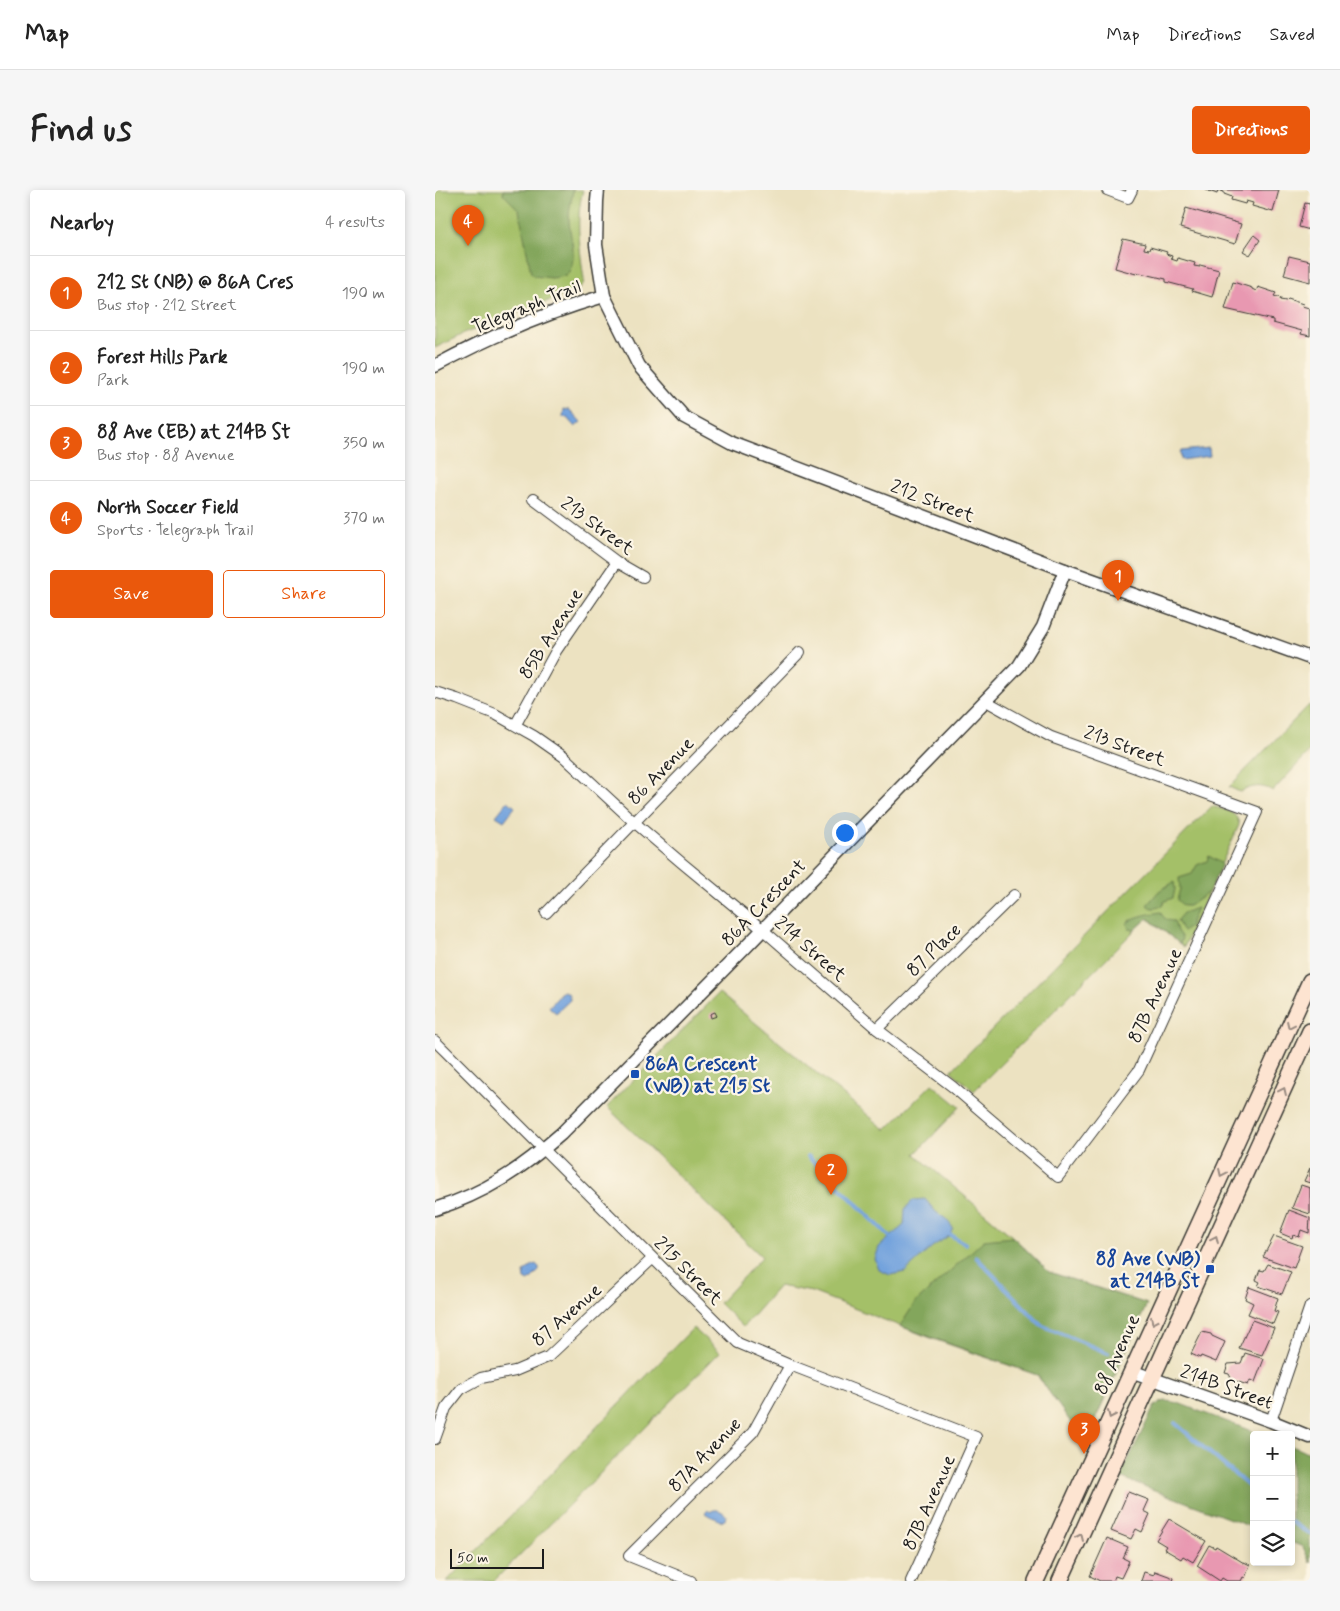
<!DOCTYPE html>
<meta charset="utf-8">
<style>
body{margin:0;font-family:Mynerve,sans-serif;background:#f6f6f6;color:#222}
.controls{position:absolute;right:15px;bottom:15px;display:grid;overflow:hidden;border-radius:5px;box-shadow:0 2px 8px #0003}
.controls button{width:45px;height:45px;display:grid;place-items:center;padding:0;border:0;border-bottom:1px solid #e0e0e0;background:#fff;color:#222;font:25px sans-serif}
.scale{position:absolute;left:15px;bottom:12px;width:94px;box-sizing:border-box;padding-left:5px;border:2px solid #1c1c1c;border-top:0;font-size:14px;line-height:18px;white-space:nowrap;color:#1c1c1c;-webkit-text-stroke:4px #fcf5e5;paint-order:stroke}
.you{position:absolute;left:409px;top:642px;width:18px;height:18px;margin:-12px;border:4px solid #fff;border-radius:50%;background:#1a73e8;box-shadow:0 0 0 8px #1a73e833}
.badge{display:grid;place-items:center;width:32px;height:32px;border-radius:50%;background:#ea580c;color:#fff;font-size:16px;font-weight:700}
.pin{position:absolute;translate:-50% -41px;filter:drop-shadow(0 1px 2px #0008)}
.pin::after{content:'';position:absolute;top:26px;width:18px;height:15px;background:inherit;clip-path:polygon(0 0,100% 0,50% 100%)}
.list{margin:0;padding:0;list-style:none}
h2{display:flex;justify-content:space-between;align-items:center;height:65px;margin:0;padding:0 20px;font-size:21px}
h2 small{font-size:16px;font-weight:400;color:#767676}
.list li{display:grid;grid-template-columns:32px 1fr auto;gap:15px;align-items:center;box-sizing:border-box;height:75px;padding:0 20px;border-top:1px solid #e0e0e0}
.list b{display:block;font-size:19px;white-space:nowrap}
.list p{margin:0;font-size:16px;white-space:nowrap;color:#767676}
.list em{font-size:16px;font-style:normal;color:#767676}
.actions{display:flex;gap:10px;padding:15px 20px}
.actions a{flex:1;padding:11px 0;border:1px solid #ea580c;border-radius:5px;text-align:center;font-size:18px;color:#ea580c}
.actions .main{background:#ea580c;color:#fff}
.icon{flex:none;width:28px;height:28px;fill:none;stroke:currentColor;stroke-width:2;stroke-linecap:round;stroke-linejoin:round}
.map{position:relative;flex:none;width:875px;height:1391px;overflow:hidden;border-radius:5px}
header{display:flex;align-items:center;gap:30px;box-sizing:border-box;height:70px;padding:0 25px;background:#fff;border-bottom:1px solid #e0e0e0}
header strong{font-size:24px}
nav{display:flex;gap:28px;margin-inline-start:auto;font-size:18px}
.intro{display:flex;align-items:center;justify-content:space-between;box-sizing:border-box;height:120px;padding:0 30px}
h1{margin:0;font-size:35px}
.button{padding:12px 22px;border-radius:5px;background:#ea580c;color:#fff;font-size:18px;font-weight:700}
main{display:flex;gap:30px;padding:0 30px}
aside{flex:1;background:#fff;border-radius:5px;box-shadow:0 2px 8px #0003}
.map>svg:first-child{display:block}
</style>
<header>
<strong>Map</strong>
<nav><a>Map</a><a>Directions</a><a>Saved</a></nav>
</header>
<div class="intro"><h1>Find us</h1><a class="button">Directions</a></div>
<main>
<aside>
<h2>Nearby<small>4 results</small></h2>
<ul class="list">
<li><span class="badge">1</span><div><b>212 St (NB) @ 86A Cres</b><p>Bus stop · 212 Street</p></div><em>190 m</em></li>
<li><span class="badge">2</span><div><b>Forest Hills Park</b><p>Park</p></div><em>190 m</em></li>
<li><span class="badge">3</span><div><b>88 Ave (EB) at 214B St</b><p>Bus stop · 88 Avenue</p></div><em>350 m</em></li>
<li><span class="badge">4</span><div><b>North Soccer Field</b><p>Sports · Telegraph Trail</p></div><em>370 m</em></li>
</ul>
<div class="actions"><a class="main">Save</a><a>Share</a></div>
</aside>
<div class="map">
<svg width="875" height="1391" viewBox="0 0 875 1391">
<rect width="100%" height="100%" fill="#fcf5e5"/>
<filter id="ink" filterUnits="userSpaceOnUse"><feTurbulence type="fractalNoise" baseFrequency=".02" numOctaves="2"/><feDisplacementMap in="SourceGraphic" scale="10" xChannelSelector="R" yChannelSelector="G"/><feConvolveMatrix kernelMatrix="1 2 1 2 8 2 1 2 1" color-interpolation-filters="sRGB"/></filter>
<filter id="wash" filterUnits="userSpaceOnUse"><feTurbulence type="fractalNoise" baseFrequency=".0096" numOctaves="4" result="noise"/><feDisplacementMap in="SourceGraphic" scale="20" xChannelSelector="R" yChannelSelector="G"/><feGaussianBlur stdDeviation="1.12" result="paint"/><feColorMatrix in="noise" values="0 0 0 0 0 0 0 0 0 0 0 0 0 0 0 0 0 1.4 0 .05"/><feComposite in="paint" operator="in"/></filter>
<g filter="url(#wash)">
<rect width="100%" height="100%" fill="#ece2c1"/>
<g fill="#a4c068" stroke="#606e42">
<path d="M 0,0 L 148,0 C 140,29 145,60 149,90 L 148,95 L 144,99 L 28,144 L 0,158 Z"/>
<path d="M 875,514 L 875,561 L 838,601 C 826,594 817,596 805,602 L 794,597 Z"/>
<path d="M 777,616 C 788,620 803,621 804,635 L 749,757 L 712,728 L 539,901 L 516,881 Z"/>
<path d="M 284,803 L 451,940 L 497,894 L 525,917 L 480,964 L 578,1047 L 614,1082 L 712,1114 L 650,1252 L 602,1185 L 501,1150 L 377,1102 L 344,1096 L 308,1137 L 284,1113 L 327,1067 L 172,917 Z"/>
<path d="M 258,1138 L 285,1162 L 59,1391 L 12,1391 Z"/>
</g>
<g fill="#83a65c" stroke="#50613c">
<path d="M 68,0 L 138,0 C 137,9 134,19 134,28 C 134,48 145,69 131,86 L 117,88 L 99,86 L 96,83 L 84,20 L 68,4 Z"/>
<path d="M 774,666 L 787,674 L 774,702 L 754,716 L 749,716 L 742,710 L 745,699 L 744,688 L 757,684 L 762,675 L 772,671 Z"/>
<path d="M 739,692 L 740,699 L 738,708 L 730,711 L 727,716 C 721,718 717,720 712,715 L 724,701 Z"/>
<path d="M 762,718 L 754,737 L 748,742 L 742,730 L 748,723 Z"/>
<path d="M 726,722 C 728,728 732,731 739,731 L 742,741 L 747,748 L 745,754 L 713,728 L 700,740 L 694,739 L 692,734 L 694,731 C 705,725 714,724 726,722 Z"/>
<path d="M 578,1047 L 614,1082 L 712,1114 L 650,1252 L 602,1185 L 465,1136 L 480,1113 L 549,1050 Z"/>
<path d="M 732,1211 L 743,1213 L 827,1245 L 819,1245 L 819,1338 L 685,1287 L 719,1217 L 725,1212 Z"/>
<path d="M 856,1256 L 875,1263 L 875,1373 L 868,1357 L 856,1352 Z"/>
</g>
<g fill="#73a3dd" stroke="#48607c">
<path d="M 129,219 L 135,220 L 146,232 L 140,237 L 132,228 L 128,227 Z"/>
<path d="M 774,258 L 775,266 L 746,270 L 745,262 L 746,261 Z"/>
<path d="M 73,611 L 80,617 L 69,631 L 61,626 Z"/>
<path d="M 129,801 C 134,803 135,805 135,810 L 121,823 L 114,817 L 123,807 L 125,803 Z"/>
<path d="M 490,1009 L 501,1022 L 511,1029 L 518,1038 L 515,1045 L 497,1057 L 470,1082 L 455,1085 L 444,1080 L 440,1069 L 444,1057 L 469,1035 L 470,1019 L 478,1010 Z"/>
<path d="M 101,1074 L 104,1077 L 104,1081 L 94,1091 L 90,1089 L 89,1082 L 98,1075 Z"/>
<path d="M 273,1320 L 275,1322 C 280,1318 286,1320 291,1325 L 290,1330 L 285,1331 C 280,1327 275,1327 270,1323 Z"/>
</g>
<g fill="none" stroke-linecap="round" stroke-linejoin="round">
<g stroke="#73a3dd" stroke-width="4">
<path d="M 373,966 L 455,1047"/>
<path d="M 515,1045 L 531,1054"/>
<path d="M 541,1067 L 606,1135 L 673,1163"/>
<path d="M 740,1233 L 819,1301"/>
<path d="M 856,1332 L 875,1344"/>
</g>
</g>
<g id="blocks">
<g fill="#e898b1">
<path d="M 771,0 L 783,0 L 782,4 Z"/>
<path d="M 783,0 L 844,0 L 838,22 L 817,16 L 818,13 L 811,11 L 810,14 L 796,10 L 797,7 L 789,4 L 789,2 Z"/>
<path d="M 870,13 L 875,14 L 875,40 L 864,37 Z"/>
<path d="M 751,18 L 806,34 L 800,54 L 745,38 Z"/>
<path d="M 819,45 L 825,50 L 815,65 L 808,61 Z"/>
<path d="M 688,49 L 710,54 L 709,59 L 714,60 L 715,57 L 732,62 L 731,64 L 737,66 L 736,69 L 742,71 L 743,68 L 760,73 L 759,76 L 765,77 L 765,75 L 784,80 L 777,107 L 757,101 L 758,99 L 731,92 L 731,89 L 701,82 L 701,84 L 680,78 Z"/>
<path d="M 854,66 L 875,71 L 875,92 L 849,85 Z"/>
<path d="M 798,92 L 817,98 L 817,99 L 821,101 L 823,97 L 841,103 L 839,106 L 846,108 L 845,110 L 851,111 L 853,109 L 868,114 L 867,116 L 874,118 L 875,121 L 875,146 L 866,144 L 867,141 L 838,133 L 838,130 L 790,119 Z"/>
<path d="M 280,822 L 282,826 L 276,828 L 275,824 Z"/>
<path d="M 875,978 L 875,993 L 869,991 Z"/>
<path d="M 866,995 L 875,998 L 875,1024 L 857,1018 Z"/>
<path d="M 854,1020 L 875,1028 L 874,1043 L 866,1040 L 864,1047 L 858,1045 L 857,1048 L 845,1043 Z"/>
<path d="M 839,1046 L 867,1056 L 859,1078 L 828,1067 Z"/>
<path d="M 833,1074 L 856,1082 L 847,1104 L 823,1096 L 825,1092 L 821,1090 L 825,1080 L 829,1081 Z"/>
<path d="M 814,1097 L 843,1108 L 839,1121 L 843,1122 L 838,1134 L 813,1124 L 818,1113 L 810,1109 Z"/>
<path d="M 817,1130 L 839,1138 L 827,1165 L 804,1158 Z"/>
<path d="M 767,1142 L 776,1144 L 777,1146 L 790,1152 L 781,1172 L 766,1166 L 765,1168 L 756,1164 Z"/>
<path d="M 810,1163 L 829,1169 L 820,1192 L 815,1190 L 813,1195 L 797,1190 L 794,1184 L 790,1183 L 793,1174 L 806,1173 Z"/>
<path d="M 693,1302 L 714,1310 L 709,1321 L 715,1324 L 707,1342 L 701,1339 L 696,1349 L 676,1341 Z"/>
<path d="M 734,1329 L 771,1351 L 758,1372 L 748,1366 L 746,1369 L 729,1359 L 731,1356 L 721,1350 Z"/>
<path d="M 672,1348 L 693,1357 L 688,1368 L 694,1371 L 686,1388 L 680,1386 L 678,1391 L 665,1391 L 655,1386 Z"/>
<path d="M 774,1355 L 780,1358 L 781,1356 L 809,1373 L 809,1372 L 815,1375 L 810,1388 L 808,1387 L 806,1391 L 792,1391 L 787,1388 L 785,1391 L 762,1376 Z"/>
<path d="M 720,1381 L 739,1388 L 738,1391 L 706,1391 L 709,1382 L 719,1385 Z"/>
</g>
</g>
</g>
<g filter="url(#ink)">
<use href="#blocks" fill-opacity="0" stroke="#3b3a35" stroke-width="1"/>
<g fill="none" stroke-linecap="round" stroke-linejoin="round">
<defs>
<g id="minor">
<path d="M 672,0 L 693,8 L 697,0"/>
<path d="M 98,309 L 182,372 L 208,387"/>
<path d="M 0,502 L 22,509 L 60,524 L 99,546 L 129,567 L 199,632 L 247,673 L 327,739 L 442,839 L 518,897 L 623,987 L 704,880 L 822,622 L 616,547 L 551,511"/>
<path d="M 81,534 L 121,461 L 182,372"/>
<path d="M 111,723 L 365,462"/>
<path d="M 442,839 L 579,705"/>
<path d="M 0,851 L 303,1153 L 355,1175 L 541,1247 L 476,1391"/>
<path d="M 836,1231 L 875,1116"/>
<path d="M 0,1249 L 11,1218 L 26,1199 L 46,1188 L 80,1181 L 113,1167 L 217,1069"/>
<path d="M 256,1391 L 194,1366 L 318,1242 L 355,1175"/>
</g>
<g id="tertiary">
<path d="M 163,0 L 162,11 L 161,55 L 169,106 L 204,176 L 249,227 L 297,253 L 630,380 L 875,468"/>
<path d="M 0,176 C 54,147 110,123 169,106"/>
<path d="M 0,1019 C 51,1003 86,979 126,944 L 309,759 L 584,476 L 608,437 L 630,380"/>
<path d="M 696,1181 L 836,1231 L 875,1247"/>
</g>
<g id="secondary">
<path d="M 601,1391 L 875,791"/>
<path d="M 625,1391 L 875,841"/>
</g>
</defs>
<use href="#minor" stroke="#3b3a35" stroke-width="12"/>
<use href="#tertiary" stroke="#3b3a35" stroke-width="15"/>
<use href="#secondary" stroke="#3b3a35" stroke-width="18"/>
<use href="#minor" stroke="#fff" stroke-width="10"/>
<use href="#tertiary" stroke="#fff" stroke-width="12"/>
<use href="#secondary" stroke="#fde4d1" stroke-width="15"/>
</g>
<defs><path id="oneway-chevron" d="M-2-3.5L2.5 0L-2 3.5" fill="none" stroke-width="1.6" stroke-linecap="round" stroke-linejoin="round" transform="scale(1.25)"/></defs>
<g stroke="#988a80">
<use href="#oneway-chevron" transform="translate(855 835) rotate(115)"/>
<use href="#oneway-chevron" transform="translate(848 901) rotate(-65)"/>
<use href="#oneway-chevron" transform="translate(787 983) rotate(115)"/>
<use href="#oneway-chevron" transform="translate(780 1049) rotate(-65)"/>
<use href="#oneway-chevron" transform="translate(719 1131) rotate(115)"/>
<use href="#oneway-chevron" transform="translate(676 1225) rotate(114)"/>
<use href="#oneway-chevron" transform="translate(645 1347) rotate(-66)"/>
</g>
</g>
<g fill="#1a4fb4" stroke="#fcf5e5" stroke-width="2">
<rect x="195" y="879" width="10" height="10" rx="2.5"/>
<rect x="770" y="1074" width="10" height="10" rx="2.5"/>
</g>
<g text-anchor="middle" stroke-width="4.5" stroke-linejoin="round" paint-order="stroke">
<g font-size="19" fill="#1c1c1c" stroke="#fcf5e5">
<text transform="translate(91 116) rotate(-22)" y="7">Telegraph Trail</text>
<text transform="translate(498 310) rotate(21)" y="7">212 Street</text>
<text transform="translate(163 335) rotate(36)" y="7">213 Street</text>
<text transform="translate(115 443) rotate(-58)" y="7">85B Avenue</text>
<text transform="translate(690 555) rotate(20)" y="7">213 Street</text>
<text transform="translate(225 580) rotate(-46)" y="7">86 Avenue</text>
<text transform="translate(328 712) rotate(-46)" y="7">86A Crescent</text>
<text transform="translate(376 758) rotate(41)" y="7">214 Street</text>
<text transform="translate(498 759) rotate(-44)" y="7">87 Place</text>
<text transform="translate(719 805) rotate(-65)" y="7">87B Avenue</text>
<text transform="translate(254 1080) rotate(45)" y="7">215 Street</text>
<text transform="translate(131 1124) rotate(-41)" y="7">87 Avenue</text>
<text transform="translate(681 1164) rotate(-66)" y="7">88 Avenue</text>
<text transform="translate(792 1196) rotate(20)" y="7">214B Street</text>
<text transform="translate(269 1264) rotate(-46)" y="7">87A Avenue</text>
<text transform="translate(493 1312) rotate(-66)" y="7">87B Avenue</text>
</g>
<g font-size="19" font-weight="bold" fill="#164399" stroke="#fcf5e5" text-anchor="start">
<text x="210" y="880">86A Crescent<tspan x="210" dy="22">(WB) at 215 St</tspan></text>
<text x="765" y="1075" text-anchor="end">88 Ave (WB)<tspan x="765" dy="22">at 214B St</tspan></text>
</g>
</g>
</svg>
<div class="controls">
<button>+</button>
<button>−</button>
<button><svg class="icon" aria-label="layers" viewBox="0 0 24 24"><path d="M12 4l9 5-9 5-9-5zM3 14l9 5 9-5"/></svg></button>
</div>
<div class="scale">50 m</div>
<div class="you"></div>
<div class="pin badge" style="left:683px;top:411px">1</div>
<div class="pin badge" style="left:396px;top:1005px">2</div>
<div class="pin badge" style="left:649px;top:1264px">3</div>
<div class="pin badge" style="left:33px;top:56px">4</div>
</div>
</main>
